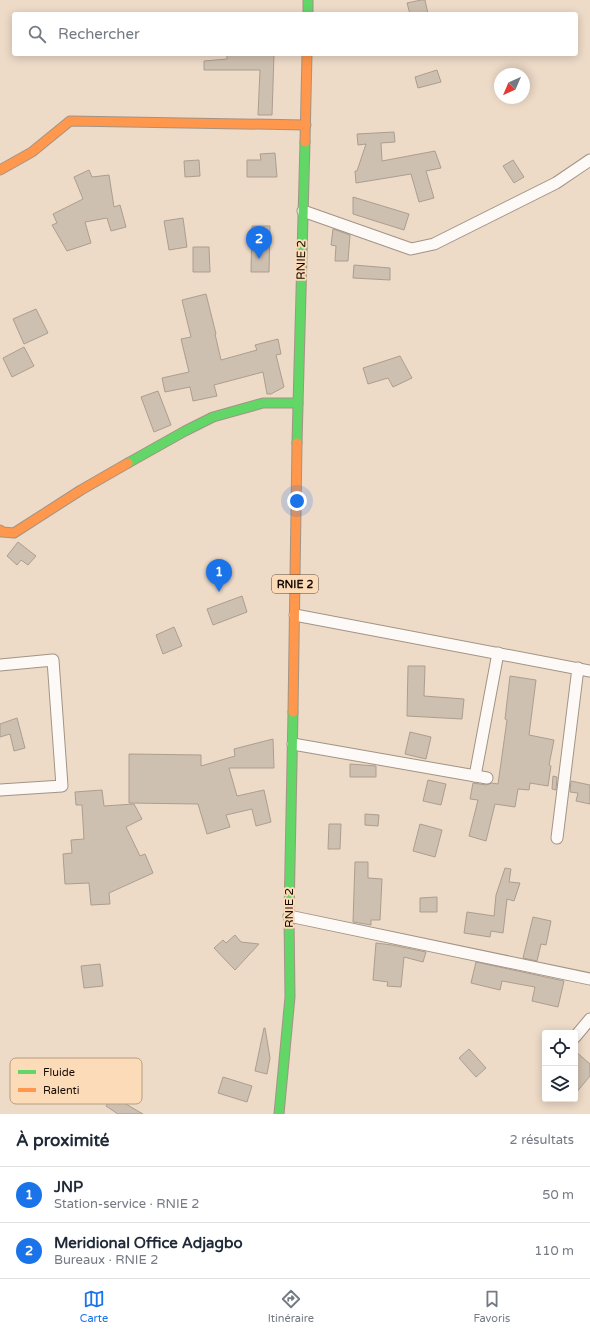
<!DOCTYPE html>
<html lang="fr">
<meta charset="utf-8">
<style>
body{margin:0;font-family:"Varela Round",sans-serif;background:#f6f6f7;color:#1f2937}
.controls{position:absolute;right:12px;bottom:12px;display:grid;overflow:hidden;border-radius:4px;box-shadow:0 2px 10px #0003}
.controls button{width:36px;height:36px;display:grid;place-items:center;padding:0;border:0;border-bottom:1px solid #e0e1e3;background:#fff;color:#1f2937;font:20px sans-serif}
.compass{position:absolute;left:494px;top:68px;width:36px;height:36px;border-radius:50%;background:#fff;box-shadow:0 2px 10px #0003;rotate:224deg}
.you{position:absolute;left:297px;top:501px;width:14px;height:14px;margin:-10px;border:3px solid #fff;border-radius:50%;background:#1a73e8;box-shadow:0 0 0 6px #1a73e833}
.badge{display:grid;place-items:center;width:26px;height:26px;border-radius:50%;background:#1a73e8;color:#fff;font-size:13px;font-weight:700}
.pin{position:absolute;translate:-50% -33px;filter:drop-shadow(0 1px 2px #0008)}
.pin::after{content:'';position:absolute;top:21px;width:14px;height:12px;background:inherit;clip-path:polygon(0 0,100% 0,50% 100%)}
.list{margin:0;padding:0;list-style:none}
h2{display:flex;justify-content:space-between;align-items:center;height:52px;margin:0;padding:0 16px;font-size:17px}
h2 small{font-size:13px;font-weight:400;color:#747a83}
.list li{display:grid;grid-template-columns:26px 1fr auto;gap:12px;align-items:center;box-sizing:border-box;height:56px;padding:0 16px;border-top:1px solid #e0e1e3}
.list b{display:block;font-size:15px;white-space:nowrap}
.list p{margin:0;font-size:13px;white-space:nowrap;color:#747a83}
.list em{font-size:13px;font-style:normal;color:#747a83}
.icon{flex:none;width:22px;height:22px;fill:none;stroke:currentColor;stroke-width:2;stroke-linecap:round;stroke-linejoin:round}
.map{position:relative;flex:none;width:590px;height:1114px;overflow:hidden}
.search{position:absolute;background:#fff;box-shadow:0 2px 10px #0003;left:12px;right:12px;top:12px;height:44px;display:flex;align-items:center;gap:10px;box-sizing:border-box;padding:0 14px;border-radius:4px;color:#747a83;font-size:15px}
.sheet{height:164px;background:#fff}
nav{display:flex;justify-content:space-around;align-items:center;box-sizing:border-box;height:56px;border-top:1px solid #e0e1e3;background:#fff;font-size:11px;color:#747a83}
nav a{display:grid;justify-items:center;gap:2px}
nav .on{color:#1a73e8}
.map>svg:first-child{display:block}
</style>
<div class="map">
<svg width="590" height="1114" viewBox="0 0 590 1114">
<rect width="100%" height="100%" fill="#eddac7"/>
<g fill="#cec0b0" stroke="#ac9e8f">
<path d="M 421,0 L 425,0 L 428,14 L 410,14 L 407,3 Z"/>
<path d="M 227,54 L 274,54 L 272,115 L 258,115 L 260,70 L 204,70 L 204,61 L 227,59 Z"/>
<path d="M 437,70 L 441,82 L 418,88 L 415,77 Z"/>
<path d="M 394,132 L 395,142 L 381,143 L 382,161 L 435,151 L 441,168 L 426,171 L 434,198 L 419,202 L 411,174 L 356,183 L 355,171 L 357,171 L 366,144 L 358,145 L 357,134 Z"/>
<path d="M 275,153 L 277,177 L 247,177 L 247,160 L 261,160 L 260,154 Z"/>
<path d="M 199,160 L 200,176 L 185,177 L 184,161 Z"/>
<path d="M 513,160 L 524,177 L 514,183 L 503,166 Z"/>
<path d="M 89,170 L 92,177 L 109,175 L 114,207 L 120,205 L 126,227 L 111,231 L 107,218 L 85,222 L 91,243 L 67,251 L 52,225 L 57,223 L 53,214 L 83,199 L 74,177 Z"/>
<path d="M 353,197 L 409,214 L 404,230 L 353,214 Z"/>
<path d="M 183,218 L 187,247 L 169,250 L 164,221 Z"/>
<path d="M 252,226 L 270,226 L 269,272 L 251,272 Z"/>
<path d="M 333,229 L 350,235 L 348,261 L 335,261 L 336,246 L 331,245 Z"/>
<path d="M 193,247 L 209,247 L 210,272 L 193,272 Z"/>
<path d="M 354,265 L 390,268 L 390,280 L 353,278 Z"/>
<path d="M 206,294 L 216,334 L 215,334 L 221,360 L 257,350 L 255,345 L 278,339 L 281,354 L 276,355 L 284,387 L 271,394 L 267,394 L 263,372 L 214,385 L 217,396 L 193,401 L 190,387 L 165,392 L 162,378 L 189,372 L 181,339 L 191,337 L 182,300 Z"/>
<path d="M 36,309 L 48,333 L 24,344 L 13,319 Z"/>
<path d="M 24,347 L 34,366 L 12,377 L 3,358 Z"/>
<path d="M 400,356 L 412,378 L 393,387 L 388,378 L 368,384 L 363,368 Z"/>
<path d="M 158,391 L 171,425 L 154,432 L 141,397 Z"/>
<path d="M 18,542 L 36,556 L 28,565 L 21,560 L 17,565 L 7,556 Z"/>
<path d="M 242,596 L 247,612 L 213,625 L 207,609 Z"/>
<path d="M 174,627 L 182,646 L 163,654 L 156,635 Z"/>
<path d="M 408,666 L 425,666 L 424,696 L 464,699 L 462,719 L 407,716 Z"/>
<path d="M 510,676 L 536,680 L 529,735 L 554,740 L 549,765 L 551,766 L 548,786 L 530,783 L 529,790 L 518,789 L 515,807 L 495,804 L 486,841 L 469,836 L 478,800 L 470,799 L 473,783 L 486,785 L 492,783 L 498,784 L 507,720 L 505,719 Z"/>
<path d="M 17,718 L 25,748 L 14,751 L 10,734 L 0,737 L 0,724 Z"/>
<path d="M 410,732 L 431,737 L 426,759 L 405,754 Z"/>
<path d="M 273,739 L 274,768 L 229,768 L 237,796 L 264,790 L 271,822 L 256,826 L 252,809 L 226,815 L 230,827 L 207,834 L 198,804 L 129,803 L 129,754 L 201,755 L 201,766 L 235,756 L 234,749 Z"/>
<path d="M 350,764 L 376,766 L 376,777 L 350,777 Z"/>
<path d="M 553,776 L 557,777 L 556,790 L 552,789 Z"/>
<path d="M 428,780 L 446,784 L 441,805 L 423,801 Z"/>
<path d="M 571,781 L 590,785 L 590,804 L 576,801 L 578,793 L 570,792 Z"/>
<path d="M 102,790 L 104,806 L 134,804 L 142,819 L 126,827 L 140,856 L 145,854 L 153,873 L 109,893 L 110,904 L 91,905 L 89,883 L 65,884 L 63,854 L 72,853 L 71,840 L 84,839 L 82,805 L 76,805 L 75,792 Z"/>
<path d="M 365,814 L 379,815 L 378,826 L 365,825 Z"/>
<path d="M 329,824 L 341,824 L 340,849 L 328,849 Z"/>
<path d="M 420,824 L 442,830 L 435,857 L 413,851 Z"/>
<path d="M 355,862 L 368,862 L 368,878 L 382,879 L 380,920 L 371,920 L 371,925 L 353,922 Z"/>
<path d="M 505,868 L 511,869 L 509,882 L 520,883 L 514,901 L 507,899 L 503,933 L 491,931 L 490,937 L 464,933 L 467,912 L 494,916 L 496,895 Z"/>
<path d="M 437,897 L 437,912 L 420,912 L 420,898 Z"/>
<path d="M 533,917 L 551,921 L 546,945 L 541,944 L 537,961 L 523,958 Z"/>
<path d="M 235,935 L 241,942 L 259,944 L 235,970 L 214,948 L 223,940 L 226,943 Z"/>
<path d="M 376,943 L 392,945 L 426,952 L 423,962 L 404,957 L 401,987 L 387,986 L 388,982 L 373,980 Z"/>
<path d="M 476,962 L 564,981 L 558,1007 L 532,1001 L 535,987 L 502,981 L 500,990 L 471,983 Z"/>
<path d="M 100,964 L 103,986 L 84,988 L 81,966 Z"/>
<path d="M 264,1028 L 265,1028 L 270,1058 L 267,1074 L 255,1071 Z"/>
<path d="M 469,1049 L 486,1068 L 476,1077 L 459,1058 Z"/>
<path d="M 575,1051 L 590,1064 L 590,1076 L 575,1094 Z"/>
<path d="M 223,1077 L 252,1086 L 247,1102 L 218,1093 Z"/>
<path d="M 112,1096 L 143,1114 L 118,1114 L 106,1106 Z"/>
</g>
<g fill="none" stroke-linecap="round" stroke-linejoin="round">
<defs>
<g id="street">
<path d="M 303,211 L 411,249 L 434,244 L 556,183 L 590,160"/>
<path d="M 295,615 L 590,671"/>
<path d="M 0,665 L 53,660 L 62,786 L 0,790"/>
<path d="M 293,744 L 487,778"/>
<path d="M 475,776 L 498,653"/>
<path d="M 557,838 L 578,668"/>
<path d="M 289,916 L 590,979"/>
<path d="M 575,1037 L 590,1019"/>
</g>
<g id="fast">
<path d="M 308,0 L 308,14"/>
<path d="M 297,443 L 305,142"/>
<path d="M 128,463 L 185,431 L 213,417 L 263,403 L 298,403"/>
<path d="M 279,1114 L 290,997 L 289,916 L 293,712"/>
</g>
<g id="slow">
<path d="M 305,142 L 307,54"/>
<path d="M 0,170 L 32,152 L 70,121 L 306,125"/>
<path d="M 0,530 L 2,532 L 14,533 L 81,490 L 128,463"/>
<path d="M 293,712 L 297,443"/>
</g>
</defs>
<use href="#street" stroke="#a29485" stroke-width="13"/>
<use href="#fast" stroke="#a29485" stroke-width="11"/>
<use href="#slow" stroke="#a29485" stroke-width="11"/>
<use href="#street" stroke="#fcf9f7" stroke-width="11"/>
<use href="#fast" stroke="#63d668" stroke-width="9"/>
<use href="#slow" stroke="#ff974d" stroke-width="9"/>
</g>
<g text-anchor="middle" stroke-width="4" stroke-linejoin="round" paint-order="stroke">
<rect fill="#fcdbb8" stroke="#5b4939" stroke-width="1" x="272" y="575" width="46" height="18" rx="3"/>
<g font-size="11" font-weight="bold" fill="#160b02">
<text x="295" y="588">RNIE 2</text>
</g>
<g font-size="12" fill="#160b02" stroke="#fcdbb8">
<text transform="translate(301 260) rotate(-89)" y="4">RNIE 2</text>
<text transform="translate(289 908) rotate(-90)" y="4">RNIE 2</text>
</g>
</g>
<rect x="10" y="1058" width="132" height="46" rx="6" fill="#fcdbb8" stroke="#b79d81" stroke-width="1"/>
<rect x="18" y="1070" width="18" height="4" fill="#63d668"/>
<rect x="18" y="1088" width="18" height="4" fill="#ff974d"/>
<g font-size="11" fill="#160b02">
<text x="43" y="1076">Fluide</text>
<text x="43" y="1094">Ralenti</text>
</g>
</svg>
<div class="controls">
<button><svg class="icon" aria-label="locate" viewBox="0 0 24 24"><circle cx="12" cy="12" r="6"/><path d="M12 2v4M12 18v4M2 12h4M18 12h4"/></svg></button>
<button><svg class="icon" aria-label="layers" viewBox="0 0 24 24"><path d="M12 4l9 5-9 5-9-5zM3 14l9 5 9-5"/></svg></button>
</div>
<svg class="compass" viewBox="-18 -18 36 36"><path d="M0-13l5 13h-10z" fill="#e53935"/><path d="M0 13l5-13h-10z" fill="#747a83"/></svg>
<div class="you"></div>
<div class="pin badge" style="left:219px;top:592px">1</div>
<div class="pin badge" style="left:259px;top:259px">2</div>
<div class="search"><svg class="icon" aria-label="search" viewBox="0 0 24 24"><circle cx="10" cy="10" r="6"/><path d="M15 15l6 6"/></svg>Rechercher</div>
</div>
<section class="sheet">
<h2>À proximité<small>2 résultats</small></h2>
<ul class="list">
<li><span class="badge">1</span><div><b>JNP</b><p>Station-service · RNIE 2</p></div><em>50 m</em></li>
<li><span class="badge">2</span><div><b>Meridional Office Adjagbo</b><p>Bureaux · RNIE 2</p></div><em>110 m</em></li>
</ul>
</section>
<nav>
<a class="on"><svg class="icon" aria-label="map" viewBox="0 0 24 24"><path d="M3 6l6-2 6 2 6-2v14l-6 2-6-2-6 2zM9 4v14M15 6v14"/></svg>Carte</a>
<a><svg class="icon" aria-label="directions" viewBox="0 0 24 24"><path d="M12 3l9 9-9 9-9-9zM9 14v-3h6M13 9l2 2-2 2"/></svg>Itinéraire</a>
<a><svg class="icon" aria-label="saved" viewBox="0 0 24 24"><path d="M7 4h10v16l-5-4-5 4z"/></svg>Favoris</a>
</nav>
